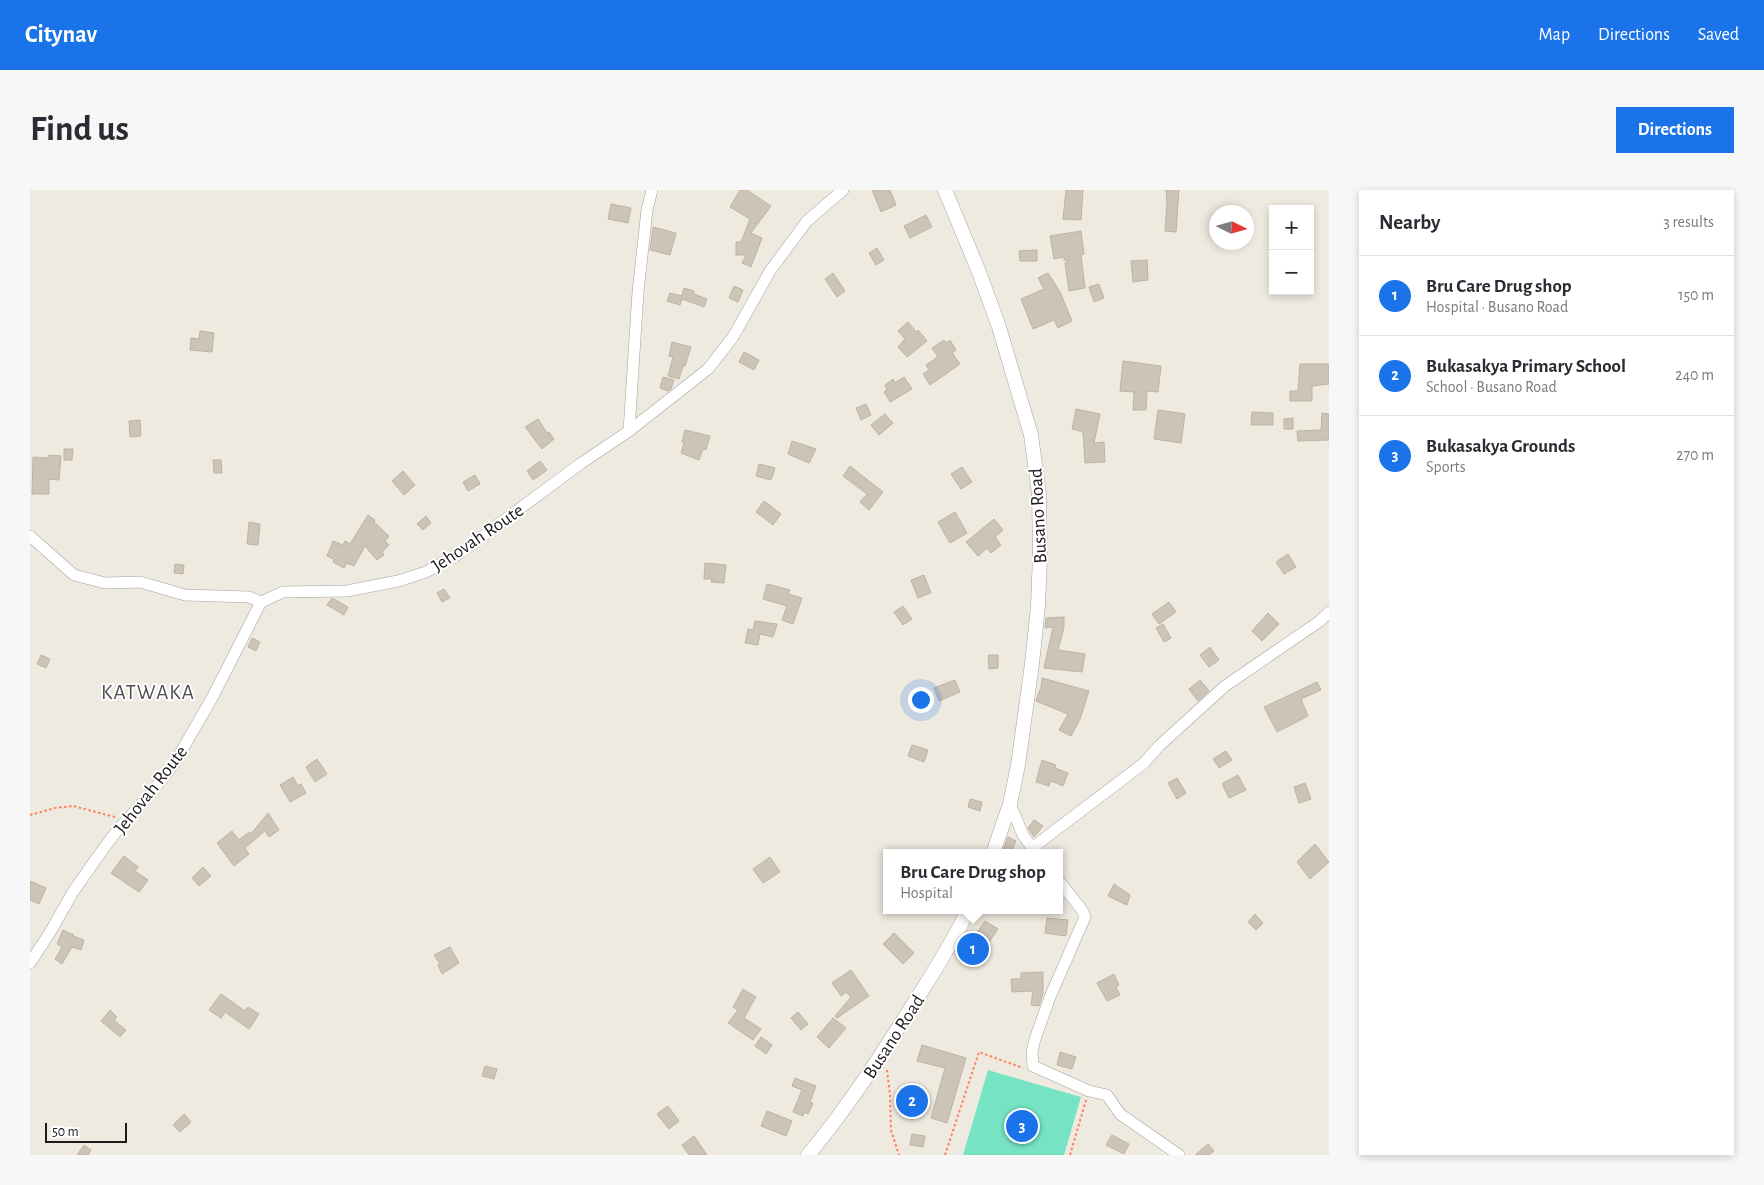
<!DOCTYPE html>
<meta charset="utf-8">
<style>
body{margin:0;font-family:"Alegreya Sans",sans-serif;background:#f7f7f7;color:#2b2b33}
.controls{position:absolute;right:15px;top:15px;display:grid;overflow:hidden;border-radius:0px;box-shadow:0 2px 8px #0003}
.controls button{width:45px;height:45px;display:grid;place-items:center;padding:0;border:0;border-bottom:1px solid #e1e1e2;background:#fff;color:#2b2b33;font:25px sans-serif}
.compass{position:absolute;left:1179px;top:15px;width:45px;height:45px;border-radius:50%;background:#fff;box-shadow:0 2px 8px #0003;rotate:95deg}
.scale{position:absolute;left:15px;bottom:12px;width:82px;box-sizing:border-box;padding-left:5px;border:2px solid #1b1b1b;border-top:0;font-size:14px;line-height:18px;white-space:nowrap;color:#1b1b1b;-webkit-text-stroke:4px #fff;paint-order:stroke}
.you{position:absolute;left:890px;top:509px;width:18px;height:18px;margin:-12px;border:4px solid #fff;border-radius:50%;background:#1a73e8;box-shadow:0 0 0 8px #1a73e833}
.badge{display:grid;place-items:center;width:32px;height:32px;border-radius:50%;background:#1a73e8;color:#fff;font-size:16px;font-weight:700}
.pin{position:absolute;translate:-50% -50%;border:2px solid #fff;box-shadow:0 1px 5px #0006}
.popup{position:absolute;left:853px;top:659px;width:180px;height:65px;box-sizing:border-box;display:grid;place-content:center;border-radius:0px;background:#fff;filter:drop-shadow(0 1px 4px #0005);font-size:16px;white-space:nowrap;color:#7c7c81}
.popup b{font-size:19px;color:#2b2b33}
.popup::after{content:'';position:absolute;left:50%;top:100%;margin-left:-10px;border:10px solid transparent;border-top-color:#fff}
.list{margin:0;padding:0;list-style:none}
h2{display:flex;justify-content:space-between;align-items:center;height:65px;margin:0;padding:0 20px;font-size:21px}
h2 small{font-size:16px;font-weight:400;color:#7c7c81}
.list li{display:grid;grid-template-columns:32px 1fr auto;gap:15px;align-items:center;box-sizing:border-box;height:80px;padding:0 20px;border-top:1px solid #e1e1e2}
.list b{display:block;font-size:19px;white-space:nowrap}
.list p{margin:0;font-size:16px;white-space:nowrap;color:#7c7c81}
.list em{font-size:16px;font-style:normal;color:#7c7c81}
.map{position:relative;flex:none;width:1299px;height:965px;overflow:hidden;border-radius:0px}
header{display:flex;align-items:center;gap:30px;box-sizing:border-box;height:70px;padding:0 25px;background:#1a73e8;color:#fff}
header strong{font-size:24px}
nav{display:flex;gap:28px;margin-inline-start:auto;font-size:18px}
.intro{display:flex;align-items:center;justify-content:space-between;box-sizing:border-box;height:120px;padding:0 30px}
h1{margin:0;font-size:35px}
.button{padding:12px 22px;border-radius:0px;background:#1a73e8;color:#fff;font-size:18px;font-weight:700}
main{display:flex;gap:30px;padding:0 30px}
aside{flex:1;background:#fff;border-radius:0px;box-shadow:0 2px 8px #0003}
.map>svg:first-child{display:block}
</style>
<header>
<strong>Citynav</strong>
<nav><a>Map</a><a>Directions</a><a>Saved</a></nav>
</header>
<div class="intro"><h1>Find us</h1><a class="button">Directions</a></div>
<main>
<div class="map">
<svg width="1299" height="965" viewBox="0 0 1299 965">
<rect width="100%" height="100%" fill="#eeeadf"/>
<path fill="#76e4c4" d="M 958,880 L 1051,907 L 1034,965 L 933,965 Z"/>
<g fill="#cdc4b8" stroke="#c0b2a1">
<path d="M 710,0 L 717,0 L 741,16 L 721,43 L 732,48 L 721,77 L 712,73 L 716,65 L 706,65 L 706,52 L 711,52 L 720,29 L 700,17 Z"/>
<path d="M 842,0 L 860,0 L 866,15 L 851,22 Z"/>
<path d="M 1036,0 L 1053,0 L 1051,30 L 1033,29 Z"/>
<path d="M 1136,0 L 1149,0 L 1146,42 L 1135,41 L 1137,11 Z"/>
<path d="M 581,14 L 601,18 L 598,33 L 578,29 Z"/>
<path d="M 896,25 L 902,37 L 880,48 L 874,36 Z"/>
<path d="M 623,37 L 646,43 L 640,65 L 620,60 Z"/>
<path d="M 1051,41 L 1054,64 L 1051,65 L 1055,98 L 1039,101 L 1035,73 L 1039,70 L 1034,70 L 1034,67 L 1024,69 L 1020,46 Z"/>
<path d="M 847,58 L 854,70 L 846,75 L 839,63 Z"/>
<path d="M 1007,60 L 1007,71 L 990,71 L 989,61 Z"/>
<path d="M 1117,70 L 1118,90 L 1103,92 L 1101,71 Z"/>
<path d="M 803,83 L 815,101 L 807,107 L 795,89 Z"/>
<path d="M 1018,83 L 1030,102 L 1042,131 L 1028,138 L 1024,130 L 1003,139 L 991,109 L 1014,99 L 1008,88 Z"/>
<path d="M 1069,94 L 1074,108 L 1064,112 L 1059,97 Z"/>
<path d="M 704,96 L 713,100 L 708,112 L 699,108 Z"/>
<path d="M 654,98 L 664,101 L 664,104 L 677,109 L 674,117 L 652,109 L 650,115 L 637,111 L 640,103 L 652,106 Z"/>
<path d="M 878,132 L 886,142 L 888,140 L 897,151 L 877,167 L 868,157 L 875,149 L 868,141 Z"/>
<path d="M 170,141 L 184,143 L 182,162 L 160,160 L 161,148 L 169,149 Z"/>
<path d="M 914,150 L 916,153 L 920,150 L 926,160 L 922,163 L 930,174 L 900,195 L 893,184 L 899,180 L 896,175 L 908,167 L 902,158 Z"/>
<path d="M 642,152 L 661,157 L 655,176 L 653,176 L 649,189 L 638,186 L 643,167 L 639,166 Z"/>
<path d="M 714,162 L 729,170 L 724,180 L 709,172 Z"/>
<path d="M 1093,171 L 1131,176 L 1128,202 L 1117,201 L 1116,220 L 1103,220 L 1104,202 L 1090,201 Z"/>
<path d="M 1270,174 L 1299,174 L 1299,194 L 1282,196 L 1282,211 L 1260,211 L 1260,201 L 1268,201 Z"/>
<path d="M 633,187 L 644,190 L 641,199 L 638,201 L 630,198 Z"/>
<path d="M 874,187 L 882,199 L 860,212 L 854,202 L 857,200 L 855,195 L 863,189 L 865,193 Z"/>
<path d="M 836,214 L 841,225 L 831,230 L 826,218 Z"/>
<path d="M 1046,219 L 1070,224 L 1064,253 L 1074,252 L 1075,272 L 1055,273 L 1053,242 L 1042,239 Z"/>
<path d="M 1128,220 L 1155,224 L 1151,253 L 1124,249 Z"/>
<path d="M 1222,222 L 1243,223 L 1243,235 L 1221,235 Z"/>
<path d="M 1292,223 L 1299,224 L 1299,250 L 1268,251 L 1267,241 L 1291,240 Z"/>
<path d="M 855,224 L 863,233 L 849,245 L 841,235 Z"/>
<path d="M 1263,228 L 1263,239 L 1254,239 L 1254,229 Z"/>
<path d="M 508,229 L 517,243 L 519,242 L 524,249 L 512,259 L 495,237 Z"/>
<path d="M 110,230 L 111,246 L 100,247 L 99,231 Z"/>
<path d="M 655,240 L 680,246 L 676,260 L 673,259 L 669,270 L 651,263 L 654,253 L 652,252 Z"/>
<path d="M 762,251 L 786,259 L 779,273 L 758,264 Z"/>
<path d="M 34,259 L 43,259 L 42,270 L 34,270 Z"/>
<path d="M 19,265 L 31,266 L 29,290 L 19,289 L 19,304 L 2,304 L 3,267 L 18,268 Z"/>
<path d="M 183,270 L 191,270 L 192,283 L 184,283 Z"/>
<path d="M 510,271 L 517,280 L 503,290 L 497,281 Z"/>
<path d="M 729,274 L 745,278 L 741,290 L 726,286 Z"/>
<path d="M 820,276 L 853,302 L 839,320 L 830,312 L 837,304 L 813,286 Z"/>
<path d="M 932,277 L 942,292 L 931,299 L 921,284 Z"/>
<path d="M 373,281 L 385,295 L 374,305 L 362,291 Z"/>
<path d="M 445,285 L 450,294 L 438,301 L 433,292 Z"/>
<path d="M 734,311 L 751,324 L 743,335 L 726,322 Z"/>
<path d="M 925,322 L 937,343 L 920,353 L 908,332 Z"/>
<path d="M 338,325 L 345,330 L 344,332 L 359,346 L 355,351 L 359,355 L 352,362 L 354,365 L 347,370 L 335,356 L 324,376 L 317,373 L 314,378 L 303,372 L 304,369 L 297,366 L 303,351 L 313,355 L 315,351 L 320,354 Z"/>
<path d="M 396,326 L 401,333 L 393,340 L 387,334 Z"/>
<path d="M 964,329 L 973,340 L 965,347 L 971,355 L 961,363 L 957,358 L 948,366 L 936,352 Z"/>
<path d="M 219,332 L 230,334 L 228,355 L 217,354 Z"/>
<path d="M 1258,364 L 1266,377 L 1254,384 L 1246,372 Z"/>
<path d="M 675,373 L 696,375 L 694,393 L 681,392 L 682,389 L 674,389 Z"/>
<path d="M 145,374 L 154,375 L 153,384 L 144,383 Z"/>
<path d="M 894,385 L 901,403 L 888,408 L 881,390 Z"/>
<path d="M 737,394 L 760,400 L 758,404 L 772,408 L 763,434 L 752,430 L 757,416 L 733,409 Z"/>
<path d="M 414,399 L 420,408 L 412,412 L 407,403 Z"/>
<path d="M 301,409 L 304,409 L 318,417 L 314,425 L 297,415 Z"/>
<path d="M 1139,412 L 1146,422 L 1129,434 L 1122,424 Z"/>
<path d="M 873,416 L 882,429 L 873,435 L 864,422 Z"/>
<path d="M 1238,423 L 1249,434 L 1232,451 L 1222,441 Z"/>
<path d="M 1034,427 L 1034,437 L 1028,460 L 1055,464 L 1052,482 L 1014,478 L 1023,437 L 1015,438 L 1016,428 Z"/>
<path d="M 725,431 L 747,434 L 743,447 L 730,444 L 728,455 L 715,453 L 718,439 L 723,440 Z"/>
<path d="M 1133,434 L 1141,448 L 1134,452 L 1126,438 Z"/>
<path d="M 222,448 L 230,452 L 226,461 L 218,457 Z"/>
<path d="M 1180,457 L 1189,470 L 1179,477 L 1170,465 Z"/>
<path d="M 11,465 L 20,469 L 16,478 L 7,474 Z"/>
<path d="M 958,465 L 968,465 L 968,478 L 959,479 Z"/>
<path d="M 1012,488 L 1059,501 L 1050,529 L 1041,546 L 1029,540 L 1038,524 L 1006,511 L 1011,497 Z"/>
<path d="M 925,490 L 930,502 L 909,511 L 904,498 Z"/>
<path d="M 1170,490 L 1179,501 L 1168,511 L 1159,499 Z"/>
<path d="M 1287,492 L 1291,500 L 1271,509 L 1278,526 L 1247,542 L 1234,517 Z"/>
<path d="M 882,555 L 898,560 L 894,572 L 878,566 Z"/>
<path d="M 1196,561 L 1202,570 L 1189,578 L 1183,569 Z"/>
<path d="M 287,569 L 297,584 L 285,592 L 276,577 Z"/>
<path d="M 1012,570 L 1026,575 L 1025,578 L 1038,583 L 1033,596 L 1021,591 L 1019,596 L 1006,592 Z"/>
<path d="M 1208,585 L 1216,600 L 1199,608 L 1193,596 L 1193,593 Z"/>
<path d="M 263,587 L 268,596 L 271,594 L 276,603 L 260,612 L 250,595 Z"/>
<path d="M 1147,588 L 1156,603 L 1147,609 L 1138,593 Z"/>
<path d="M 1275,593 L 1281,609 L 1269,613 L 1264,597 Z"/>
<path d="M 940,609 L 952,612 L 950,621 L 938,617 Z"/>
<path d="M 238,623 L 249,640 L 239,647 L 235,641 L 215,658 L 219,664 L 204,676 L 187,653 L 202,641 L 209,650 L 219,642 L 221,644 Z"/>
<path d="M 1004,630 L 1013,636 L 1004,647 L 998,638 Z"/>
<path d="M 978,647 L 986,651 L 981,663 L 972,663 Z"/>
<path d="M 1285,654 L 1299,672 L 1280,689 L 1267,672 Z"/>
<path d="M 94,666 L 108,677 L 105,681 L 118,690 L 109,702 L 81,683 Z"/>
<path d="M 740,667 L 750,682 L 733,693 L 723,679 Z"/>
<path d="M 173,677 L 181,686 L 169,696 L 162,688 Z"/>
<path d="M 0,691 L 16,698 L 9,714 L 0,710 Z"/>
<path d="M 1084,694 L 1100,705 L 1097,715 L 1078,706 Z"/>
<path d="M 1225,724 L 1233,733 L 1226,740 L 1218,732 Z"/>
<path d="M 1017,728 L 1038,730 L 1036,746 L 1015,743 Z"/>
<path d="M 955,731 L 968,739 L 955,758 L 942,750 Z"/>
<path d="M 33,740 L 44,745 L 43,746 L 54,750 L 51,760 L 42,757 L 32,774 L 25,769 L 32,757 L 27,754 Z"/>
<path d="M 864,743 L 884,763 L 873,774 L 853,754 Z"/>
<path d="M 420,757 L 429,773 L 412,784 L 408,775 L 410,774 L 404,765 Z"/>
<path d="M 821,780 L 839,806 L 807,828 L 805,826 L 821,807 L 816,802 L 811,806 L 802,793 Z"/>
<path d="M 1013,782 L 1013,803 L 1009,816 L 1001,815 L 1003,801 L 982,802 L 981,789 L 991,789 L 991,783 Z"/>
<path d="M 1084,784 L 1089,795 L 1086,797 L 1090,805 L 1077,811 L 1067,793 Z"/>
<path d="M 713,799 L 726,807 L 714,828 L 731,839 L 723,850 L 698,833 L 708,820 L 703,817 Z"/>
<path d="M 191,804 L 215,821 L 218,817 L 229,824 L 219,839 L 195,822 L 191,828 L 179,820 Z"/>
<path d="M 80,820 L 87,827 L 84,830 L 96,840 L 90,847 L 71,831 Z"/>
<path d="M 768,822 L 778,834 L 771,840 L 761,828 Z"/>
<path d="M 803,828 L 816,838 L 799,858 L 787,847 Z"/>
<path d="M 731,847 L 742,855 L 736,864 L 725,856 Z"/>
<path d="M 892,855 L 936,868 L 917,933 L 901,928 L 915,878 L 887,871 Z"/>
<path d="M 1030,862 L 1046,867 L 1042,879 L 1027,875 Z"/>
<path d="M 455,876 L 467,879 L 464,889 L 452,886 Z"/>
<path d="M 765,888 L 786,896 L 780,912 L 783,913 L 778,924 L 774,922 L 773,926 L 763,922 L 772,900 L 762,896 Z"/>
<path d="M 638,916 L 649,931 L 639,939 L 627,924 Z"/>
<path d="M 737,921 L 762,931 L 756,946 L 731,936 Z"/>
<path d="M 154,924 L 161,932 L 150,942 L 143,935 Z"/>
<path d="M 882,944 L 895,946 L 893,957 L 880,955 Z"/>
<path d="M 1082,945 L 1099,954 L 1094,964 L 1076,955 Z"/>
<path d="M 664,946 L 677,965 L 659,965 L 652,955 Z"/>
<path d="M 1178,954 L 1184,961 L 1179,965 L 1165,965 Z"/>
<path d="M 54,955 L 61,960 L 58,965 L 47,965 Z"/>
</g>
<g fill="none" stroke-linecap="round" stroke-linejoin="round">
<defs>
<g id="minor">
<path d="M 599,241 L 608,102 L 617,20 L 622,0"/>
<path d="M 0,346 L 44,385 L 75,393 L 110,392 L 155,405 L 219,407 L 231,412"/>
<path d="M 980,614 L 993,645 L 1006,663"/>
<path d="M 1002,658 L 1114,573 L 1129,556 L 1195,496 L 1290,431 L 1299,422"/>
<path d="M 1029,691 L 1052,720 L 1055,727 L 1020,807 L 1005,849 L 1002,862 L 1003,876 L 1059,901 L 1077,905 L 1090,924 L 1149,965"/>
<path d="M 0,773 L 19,744 L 43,702 L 66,669 L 86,642 L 120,604 L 144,574 L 182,508 L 231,412 L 253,402 L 317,401 L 368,391 L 396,382 L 430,363 L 550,274 L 599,241 L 678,179 L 703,147 L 740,81 L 777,31 L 813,0"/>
</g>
<g id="tertiary">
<path d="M 915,0 L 949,82 L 969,137 L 1001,245 L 1009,304 L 1010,365 L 1008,416 L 1002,474 L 988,575 L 980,614 L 963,663"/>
<path d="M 778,965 C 819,916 852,864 886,810 C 904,781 924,751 938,720"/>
</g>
</defs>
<use href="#minor" stroke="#a2a2a2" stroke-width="12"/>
<use href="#tertiary" stroke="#a2a2a2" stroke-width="15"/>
<g stroke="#ff7f5f" stroke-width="2" stroke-dasharray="2.5 2.5" stroke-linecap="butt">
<path d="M 0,625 L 25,618 L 43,616 L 85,627"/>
<path d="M 857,880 L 860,904 L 861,940 L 869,965"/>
<path d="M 915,965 L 949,862 L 993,878"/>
<path d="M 1040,965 L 1056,910"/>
</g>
<use href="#minor" stroke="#fff" stroke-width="11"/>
<use href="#tertiary" stroke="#fff" stroke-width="14"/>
</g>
<g text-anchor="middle" stroke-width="4" stroke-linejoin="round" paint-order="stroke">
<g font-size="19" fill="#1b1b1b" stroke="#fff">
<text transform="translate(1007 326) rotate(-93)" y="7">Busano Road</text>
<text transform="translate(447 347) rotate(-34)" y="7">Jehovah Route</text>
<text transform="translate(120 599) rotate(-52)" y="7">Jehovah Route</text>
<text transform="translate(863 846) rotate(-57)" y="7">Busano Road</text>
</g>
<g font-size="21" letter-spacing="1" fill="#4e4e4e" stroke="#fff">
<text x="118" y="509">KATWAKA</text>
</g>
</g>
</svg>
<div class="controls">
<button>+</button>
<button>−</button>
</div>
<svg class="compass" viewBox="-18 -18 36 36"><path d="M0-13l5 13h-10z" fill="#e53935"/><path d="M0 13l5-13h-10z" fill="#7c7c81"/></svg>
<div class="scale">50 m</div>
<div class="you"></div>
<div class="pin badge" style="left:943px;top:759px">1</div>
<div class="popup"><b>Bru Care Drug shop</b>Hospital</div>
<div class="pin badge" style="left:882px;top:911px">2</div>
<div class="pin badge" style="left:992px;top:936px">3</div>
</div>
<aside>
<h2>Nearby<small>3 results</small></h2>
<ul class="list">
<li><span class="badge">1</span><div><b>Bru Care Drug shop</b><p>Hospital · Busano Road</p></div><em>150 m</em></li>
<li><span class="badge">2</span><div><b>Bukasakya Primary School</b><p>School · Busano Road</p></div><em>240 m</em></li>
<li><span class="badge">3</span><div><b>Bukasakya Grounds</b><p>Sports</p></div><em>270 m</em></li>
</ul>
</aside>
</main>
